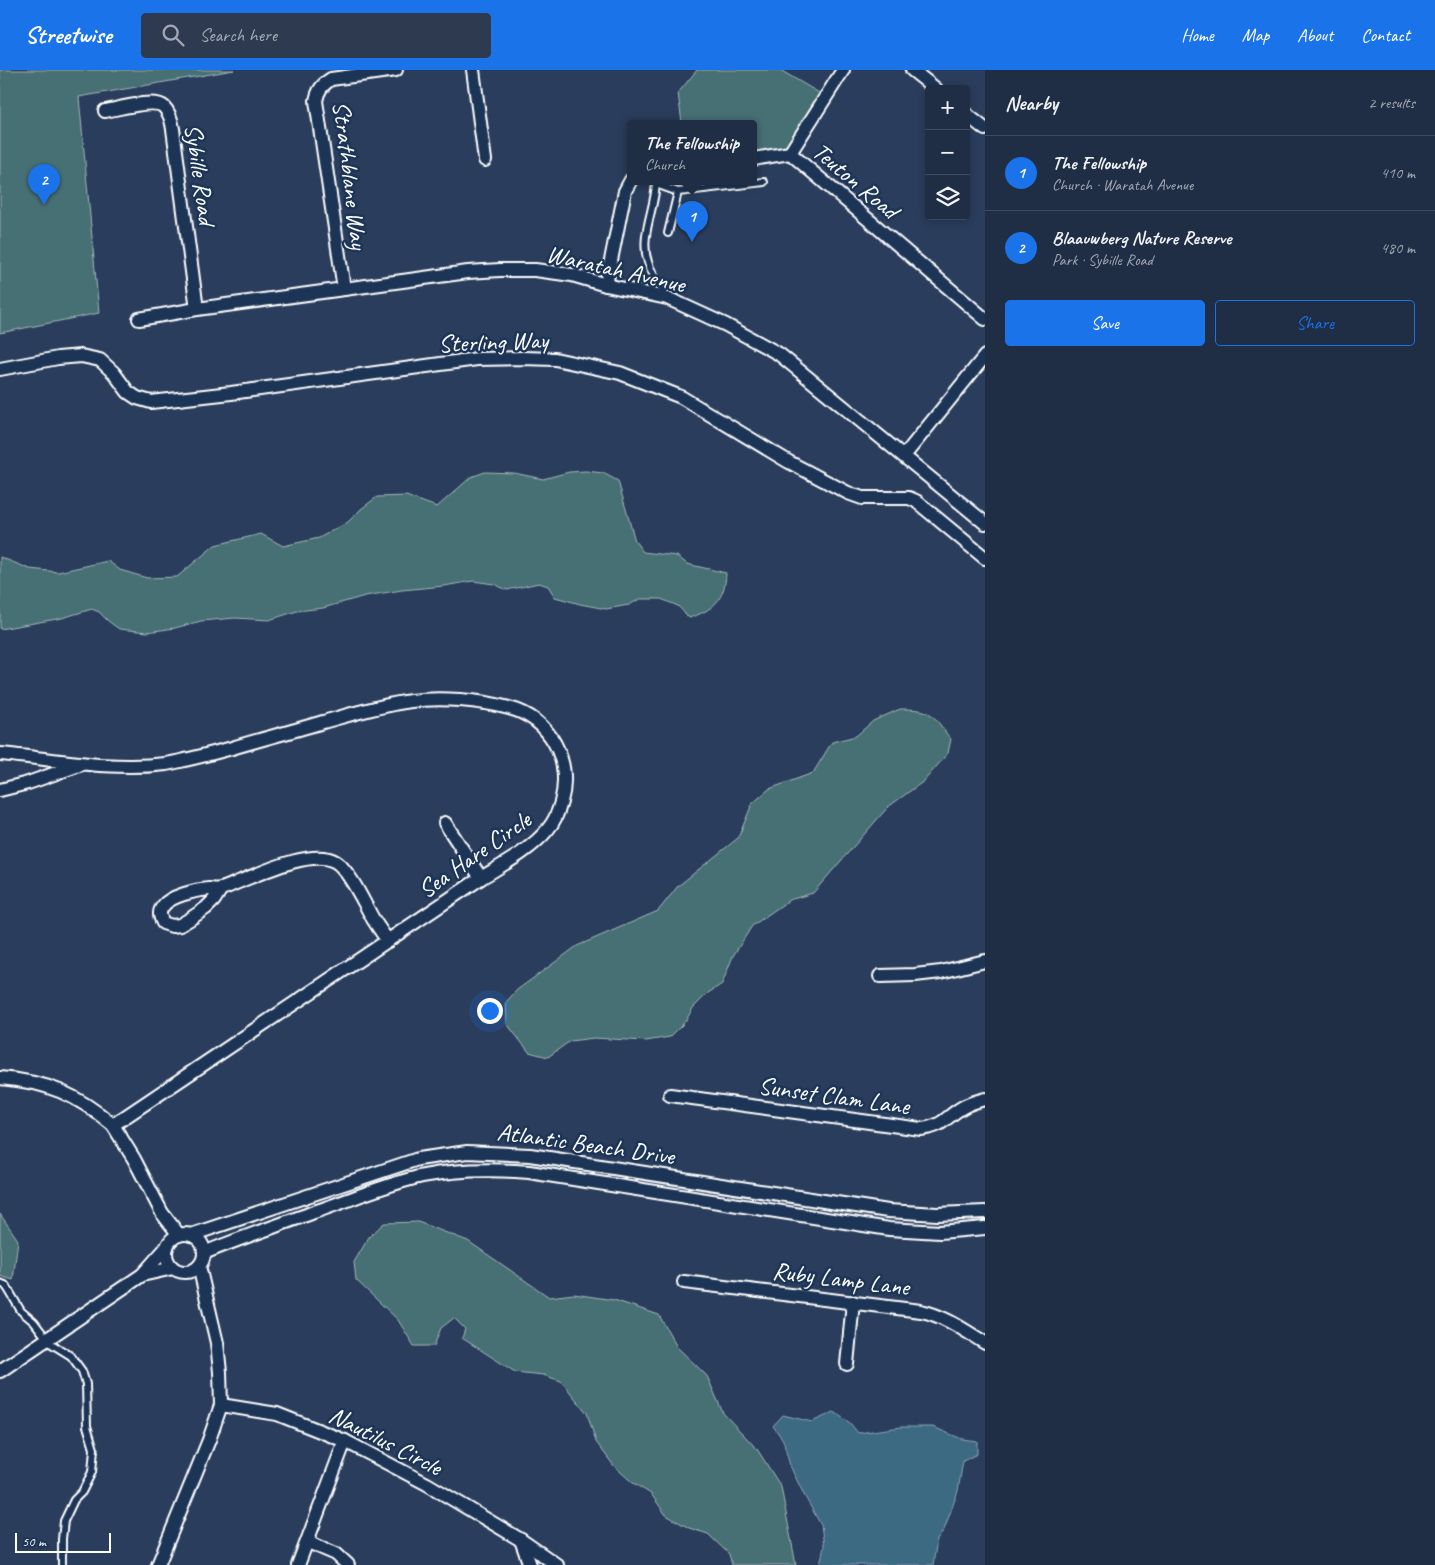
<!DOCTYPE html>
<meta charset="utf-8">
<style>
body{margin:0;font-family:Caveat,sans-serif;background:#2d3a50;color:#f1f3f6}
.controls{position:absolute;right:15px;top:15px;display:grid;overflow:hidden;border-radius:5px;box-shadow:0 2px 8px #0003}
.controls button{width:45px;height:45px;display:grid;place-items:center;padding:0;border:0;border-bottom:1px solid #3d4a5e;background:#202e45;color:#f1f3f6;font:25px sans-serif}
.scale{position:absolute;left:15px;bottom:12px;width:96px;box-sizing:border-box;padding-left:5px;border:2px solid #fff;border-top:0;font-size:14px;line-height:18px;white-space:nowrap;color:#fff;-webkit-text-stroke:4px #1d3557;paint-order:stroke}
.you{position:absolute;left:489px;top:940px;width:18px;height:18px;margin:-12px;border:4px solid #fff;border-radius:50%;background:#1a73e8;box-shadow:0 0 0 8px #1a73e833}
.badge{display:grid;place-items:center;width:32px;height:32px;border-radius:50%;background:#1a73e8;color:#fff;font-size:16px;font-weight:700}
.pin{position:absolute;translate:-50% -41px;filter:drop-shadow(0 1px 2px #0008)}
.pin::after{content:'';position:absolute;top:26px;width:18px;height:15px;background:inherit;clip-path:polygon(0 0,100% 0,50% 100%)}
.popup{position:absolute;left:627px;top:50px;width:130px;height:65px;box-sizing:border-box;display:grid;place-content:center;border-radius:5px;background:#202e45;filter:drop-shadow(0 1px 4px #0005);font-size:16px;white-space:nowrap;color:#a2a8b3}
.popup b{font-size:19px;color:#f1f3f6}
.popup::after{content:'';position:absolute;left:50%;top:100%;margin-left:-10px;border:10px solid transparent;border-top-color:#202e45}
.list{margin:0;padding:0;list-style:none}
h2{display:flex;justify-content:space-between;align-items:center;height:65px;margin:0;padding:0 20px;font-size:21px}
h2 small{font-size:16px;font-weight:400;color:#a2a8b3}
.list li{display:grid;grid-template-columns:32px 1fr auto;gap:15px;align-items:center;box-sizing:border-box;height:75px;padding:0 20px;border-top:1px solid #3d4a5e}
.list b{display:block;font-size:19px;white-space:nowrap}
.list p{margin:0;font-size:16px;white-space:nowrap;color:#a2a8b3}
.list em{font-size:16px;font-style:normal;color:#a2a8b3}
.actions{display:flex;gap:10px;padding:15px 20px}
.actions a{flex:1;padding:11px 0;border:1px solid #1a73e8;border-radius:5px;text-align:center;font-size:18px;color:#1a73e8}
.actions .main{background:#1a73e8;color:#fff}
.icon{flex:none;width:28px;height:28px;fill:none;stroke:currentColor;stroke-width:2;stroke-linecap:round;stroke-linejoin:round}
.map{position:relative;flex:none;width:985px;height:1495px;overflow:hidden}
header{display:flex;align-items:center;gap:30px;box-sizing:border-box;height:70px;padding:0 25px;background:#1a73e8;color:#fff}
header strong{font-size:24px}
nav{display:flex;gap:28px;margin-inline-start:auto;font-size:18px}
.search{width:350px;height:45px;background:#2d3a50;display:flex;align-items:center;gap:12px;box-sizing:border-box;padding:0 18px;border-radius:5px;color:#a2a8b3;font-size:19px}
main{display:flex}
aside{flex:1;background:#202e45}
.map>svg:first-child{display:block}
</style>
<header>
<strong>Streetwise</strong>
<div class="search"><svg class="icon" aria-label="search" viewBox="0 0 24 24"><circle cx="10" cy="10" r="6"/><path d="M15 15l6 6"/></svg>Search here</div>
<nav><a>Home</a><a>Map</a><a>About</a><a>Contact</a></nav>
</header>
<main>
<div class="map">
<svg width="985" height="1495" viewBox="0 0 985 1495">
<rect width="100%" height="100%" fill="#2a3d5c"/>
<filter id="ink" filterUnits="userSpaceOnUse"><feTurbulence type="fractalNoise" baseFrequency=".02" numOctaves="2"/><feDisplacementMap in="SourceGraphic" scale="10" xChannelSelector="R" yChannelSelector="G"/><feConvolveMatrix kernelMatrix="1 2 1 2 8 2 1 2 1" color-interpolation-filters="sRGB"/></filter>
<g filter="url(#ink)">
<g fill="#477075" stroke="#a3b8ba">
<path d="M 0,0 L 234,0 L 79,27 L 99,243 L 0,263 Z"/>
<path d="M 697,0 L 780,0 L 821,24 L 789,74 L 777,81 L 753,84 L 753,53 L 682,53 L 678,23 Z"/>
<path d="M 586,401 L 603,403 L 618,411 L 635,471 L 643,482 L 677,486 L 687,494 L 726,503 C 725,529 714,540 689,548 L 678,536 L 661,529 L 640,529 L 629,535 L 606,539 L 580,534 L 555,527 L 548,516 L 539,513 L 507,520 L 494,514 L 473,511 L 444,516 L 402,520 L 365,526 L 323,538 L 297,541 L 269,550 L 235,548 L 201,551 L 175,558 L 147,562 L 119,559 L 108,551 L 99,542 L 92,539 L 62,548 L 0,559 L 0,487 L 30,499 L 58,502 L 108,491 L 120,500 L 147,508 L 177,507 L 215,475 L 261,464 L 283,476 L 319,468 L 348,452 L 361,439 L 377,427 L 406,426 L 437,437 L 471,407 L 485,402 L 514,403 L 543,409 L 569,402 Z"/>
<path d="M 900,639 C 908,639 916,639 924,641 C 936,644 943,661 951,669 L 948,683 L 924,711 L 888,737 L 813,823 L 789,830 L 752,856 L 733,886 L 722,914 L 708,923 L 693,938 L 685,952 L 670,967 L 646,971 L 594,968 L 570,971 L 548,987 L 529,982 L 507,954 L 506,932 L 517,920 L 577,876 L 658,841 L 678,816 L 738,768 L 752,734 L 769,719 L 813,703 L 832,672 L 856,666 L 873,651 Z"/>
<path d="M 0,1144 L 18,1170 L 13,1210 L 0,1206 Z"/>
<path d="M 418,1152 L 468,1171 L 549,1227 L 574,1224 L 614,1230 L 659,1245 L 677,1277 L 707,1306 L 723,1343 L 757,1379 L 781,1417 L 796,1495 L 732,1495 L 729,1484 L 708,1464 L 689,1458 L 666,1445 L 651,1424 L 633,1413 L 614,1396 L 596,1372 L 587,1343 L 561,1311 L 543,1305 L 515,1302 L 462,1268 L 465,1259 L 454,1248 L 441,1258 L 434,1276 L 414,1276 L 398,1250 L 356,1210 L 354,1192 L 369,1167 L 384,1153 Z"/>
</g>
<path fill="#3e6a83" stroke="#8ba6b5" d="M 834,1342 L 850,1353 L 858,1363 L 901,1357 L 933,1357 L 962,1369 L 977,1371 L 977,1384 L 963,1391 L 958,1421 L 944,1460 L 937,1470 L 933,1495 L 820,1495 L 824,1476 L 821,1455 L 804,1425 L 790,1396 L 783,1370 L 773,1356 L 783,1345 L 812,1352 Z"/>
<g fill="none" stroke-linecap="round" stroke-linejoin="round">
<defs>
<g id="lane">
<path d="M 656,111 C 656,137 639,166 648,192 C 652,205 660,216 667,227"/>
<path d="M 656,114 L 678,122"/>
<path d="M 668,163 L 678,122 L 764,112"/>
<path d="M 0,1213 L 5,1215 L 8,1219 L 21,1241 L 34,1252 L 50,1273 L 71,1286 L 82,1301 L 86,1314 L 87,1356 L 94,1379 L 92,1402 L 82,1422 L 74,1430 L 64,1451 L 62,1469 L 62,1495"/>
</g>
<g id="street">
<path d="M 473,0 L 485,90"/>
<path d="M 912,0 L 936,19"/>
<path d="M 105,41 C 117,39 155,28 164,37 C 170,43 172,52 173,59 L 197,239"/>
<path d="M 966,44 L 985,59"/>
<path d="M 790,83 L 985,249"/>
<path d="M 753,89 L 790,83 L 843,0"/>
<path d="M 606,215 L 625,121 L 631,110"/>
<path d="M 344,219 L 316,31 C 318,20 322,15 331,9 L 396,0"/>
<path d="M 139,249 L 197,239 L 344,219 L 468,202 L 500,200 L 535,200 L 572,205 L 606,215 L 667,228 L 726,255 L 779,284 L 985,453"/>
<path d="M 0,299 L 58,288 L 81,286 L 100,290 L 114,303 L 128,322 L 137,328 L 151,332 L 231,323 L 477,289 L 522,288 L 555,289 L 620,303 L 681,327 L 789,392 L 848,423 L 862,428 L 909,428 L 916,431 L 985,488"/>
<path d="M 904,386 L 985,286"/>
<path d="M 0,684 C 55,689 110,701 166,694 C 188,690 210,684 232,678 C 262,669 293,661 323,652 C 352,644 381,635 411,631 C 440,627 480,630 509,638 C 551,649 572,691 561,732 C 558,743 555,751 548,759 C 531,780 504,794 481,808 L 113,1055 L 134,1089 L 162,1143 L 179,1165"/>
<path d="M 0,720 L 28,713 L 82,694"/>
<path d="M 445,753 L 481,808"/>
<path d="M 221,819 L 214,830 L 206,838 L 190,849 L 180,855 L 172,856 L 163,853 C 160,847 158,842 163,836 C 170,826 196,820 209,819 C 212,819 216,820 220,819 C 227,818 235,813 241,811 C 263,802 314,778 336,792 C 349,800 365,835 373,849 C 378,857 383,864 388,871"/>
<path d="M 880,906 L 915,905 L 941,902 L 985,891"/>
<path d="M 0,1008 C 48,1012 76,1024 113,1055"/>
<path d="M 670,1025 L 921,1059 C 945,1056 945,1047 963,1037 C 970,1033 977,1031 985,1029"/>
<circle cx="185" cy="1183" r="19"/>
<path d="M 191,1165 L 418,1089 L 467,1082 L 530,1085 L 888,1141 L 937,1144 L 985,1142"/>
<path d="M 204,1183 C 240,1168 277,1156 314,1142 C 350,1130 386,1114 423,1106 C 459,1099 492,1099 529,1102 L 889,1159 L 940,1162 L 985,1158"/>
<path d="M 142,1205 L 173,1198"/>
<path d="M 684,1212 L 921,1241 C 945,1246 964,1260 985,1273"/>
<path d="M 847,1294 L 853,1232"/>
<path d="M 0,1301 L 142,1205 L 167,1177"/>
<path d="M 221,1335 L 277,1344 L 345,1371 L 427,1414 L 521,1470 L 557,1495"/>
<path d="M 521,1470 L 530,1495"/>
<path d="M 308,1472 L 336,1484 L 348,1495"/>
<path d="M 158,1495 L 209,1370 L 221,1335 L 220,1302 L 217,1273 L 199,1196"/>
<path d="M 298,1495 L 345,1371"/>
</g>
</defs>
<use href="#lane" stroke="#fff" stroke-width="10"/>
<use href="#street" stroke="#fff" stroke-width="16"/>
<use href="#lane" stroke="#1d3557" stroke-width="6"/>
<use href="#street" stroke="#1d3557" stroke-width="12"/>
</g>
</g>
<g text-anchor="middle" stroke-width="5" stroke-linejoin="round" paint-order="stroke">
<g font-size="25" fill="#fff" stroke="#1d3557">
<text transform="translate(201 104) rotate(82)" y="9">Sybille Road</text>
<text transform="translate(351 105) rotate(83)" y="9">Strathblane Way</text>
<text transform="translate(856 110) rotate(40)" y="9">Teuton Road</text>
<text transform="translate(616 198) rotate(13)" y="9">Waratah Avenue</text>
<text transform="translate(493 271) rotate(-2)" y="9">Sterling Way</text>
<text transform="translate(474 784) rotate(-35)" y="9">Sea Hare Circle</text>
<text transform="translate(834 1025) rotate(8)" y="9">Sunset Clam Lane</text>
<text transform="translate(586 1073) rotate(8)" y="9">Atlantic Beach Drive</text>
<text transform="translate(841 1208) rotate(7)" y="9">Ruby Lamp Lane</text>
<text transform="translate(386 1370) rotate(27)" y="9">Nautilus Circle</text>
</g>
</g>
</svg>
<div class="controls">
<button>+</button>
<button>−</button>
<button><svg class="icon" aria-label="layers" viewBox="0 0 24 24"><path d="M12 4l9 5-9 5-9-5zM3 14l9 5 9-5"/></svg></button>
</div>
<div class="scale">50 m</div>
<div class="you"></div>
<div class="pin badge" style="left:692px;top:172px">1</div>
<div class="popup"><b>The Fellowship</b>Church</div>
<div class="pin badge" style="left:44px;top:135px">2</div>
</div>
<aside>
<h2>Nearby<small>2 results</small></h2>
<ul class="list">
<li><span class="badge">1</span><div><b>The Fellowship</b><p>Church · Waratah Avenue</p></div><em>410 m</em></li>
<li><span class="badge">2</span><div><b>Blaauwberg Nature Reserve</b><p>Park · Sybille Road</p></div><em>480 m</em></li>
</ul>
<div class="actions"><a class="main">Save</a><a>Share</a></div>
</aside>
</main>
